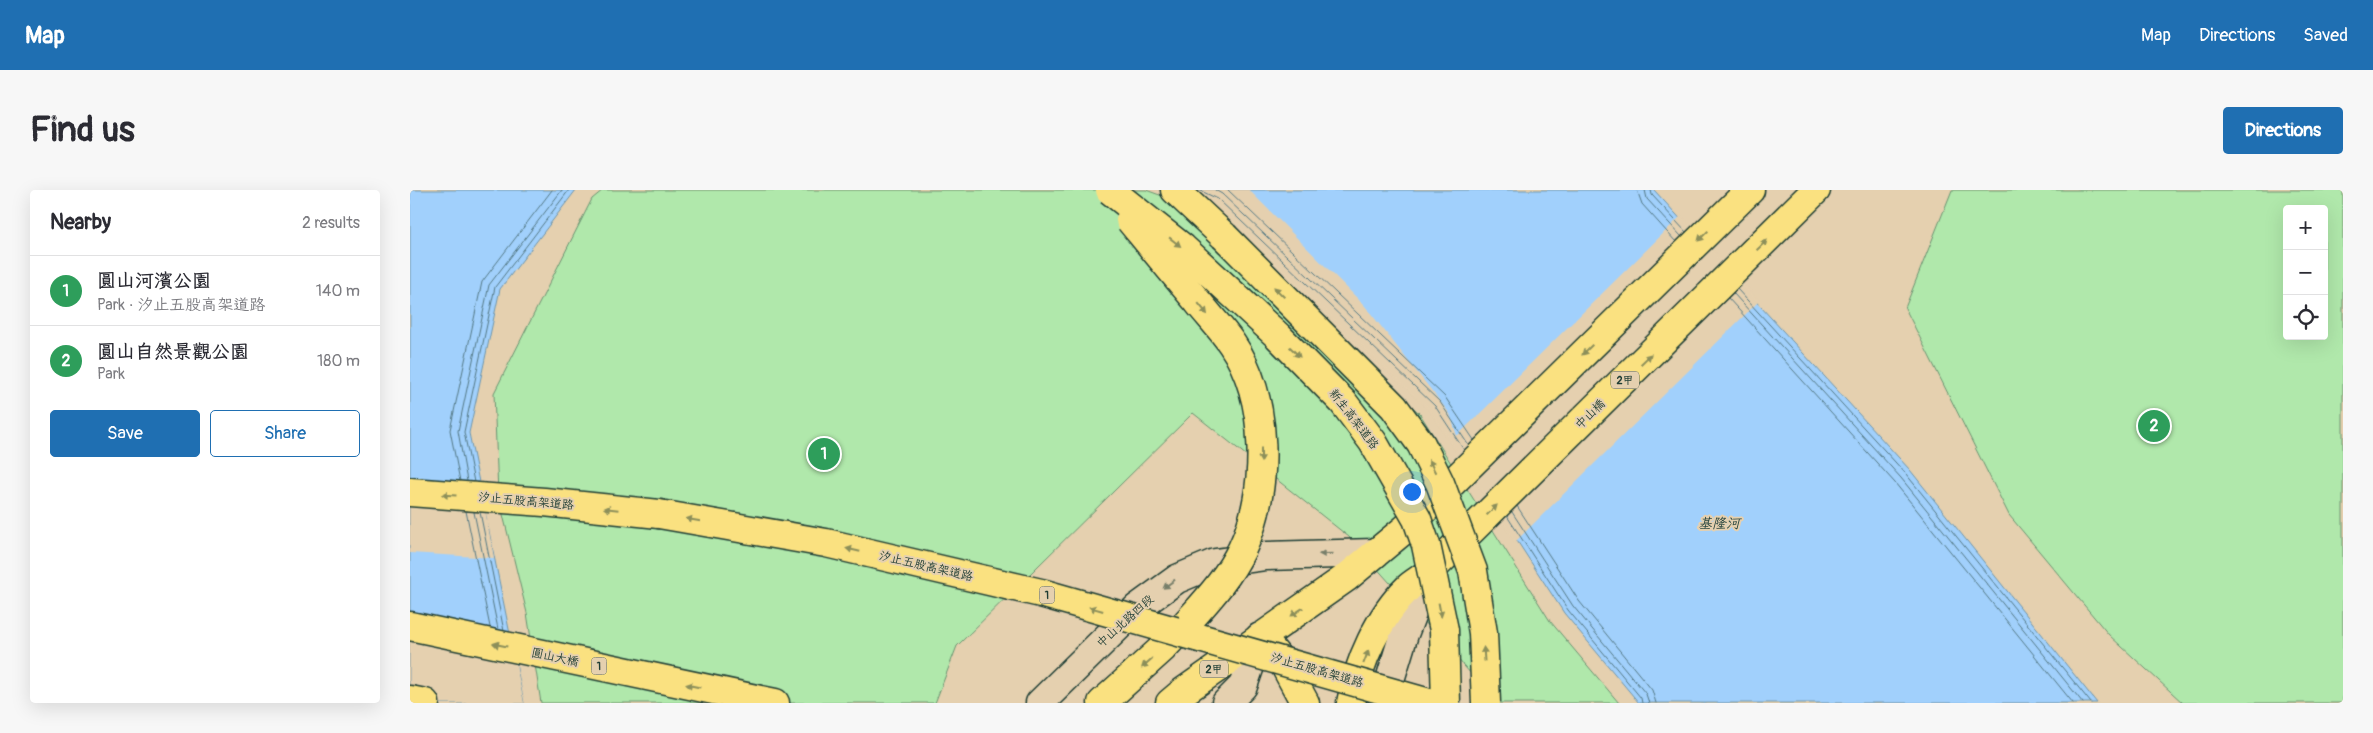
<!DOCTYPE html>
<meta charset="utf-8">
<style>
body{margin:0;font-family:Pangolin,"LXGW WenKai TC",sans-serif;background:#f7f7f7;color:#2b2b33}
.controls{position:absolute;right:15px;top:15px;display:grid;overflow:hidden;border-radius:5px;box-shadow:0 5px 20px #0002}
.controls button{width:45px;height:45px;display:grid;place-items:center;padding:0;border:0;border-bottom:1px solid #e1e1e2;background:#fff;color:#2b2b33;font:25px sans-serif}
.you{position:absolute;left:1001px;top:301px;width:18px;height:18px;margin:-12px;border:4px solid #fff;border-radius:50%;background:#1a73e8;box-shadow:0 0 0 8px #1a73e833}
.badge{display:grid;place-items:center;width:32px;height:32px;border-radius:50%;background:#1f6fb2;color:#fff;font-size:16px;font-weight:700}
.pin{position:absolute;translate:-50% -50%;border:2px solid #fff;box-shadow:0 1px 5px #0006}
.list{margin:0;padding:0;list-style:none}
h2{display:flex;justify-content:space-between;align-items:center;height:65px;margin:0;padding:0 20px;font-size:21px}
h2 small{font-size:16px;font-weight:400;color:#7c7c81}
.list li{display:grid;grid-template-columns:32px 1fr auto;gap:15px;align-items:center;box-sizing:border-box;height:70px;padding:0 20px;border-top:1px solid #e1e1e2}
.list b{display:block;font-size:19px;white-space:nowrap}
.list p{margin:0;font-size:16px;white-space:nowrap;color:#7c7c81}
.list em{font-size:16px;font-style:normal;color:#7c7c81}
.actions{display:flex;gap:10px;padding:15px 20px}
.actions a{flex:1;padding:11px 0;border:1px solid #1f6fb2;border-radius:5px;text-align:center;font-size:18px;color:#1f6fb2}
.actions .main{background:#1f6fb2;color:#fff}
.icon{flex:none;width:28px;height:28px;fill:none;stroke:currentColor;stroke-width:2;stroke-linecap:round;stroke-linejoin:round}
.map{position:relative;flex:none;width:1933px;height:513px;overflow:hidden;border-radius:5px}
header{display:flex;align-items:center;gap:30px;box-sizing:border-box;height:70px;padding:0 25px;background:#1f6fb2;color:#fff}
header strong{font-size:24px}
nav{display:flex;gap:28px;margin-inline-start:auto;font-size:18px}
.intro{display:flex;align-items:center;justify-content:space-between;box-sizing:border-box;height:120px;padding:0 30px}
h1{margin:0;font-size:35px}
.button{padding:12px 22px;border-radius:5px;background:#1f6fb2;color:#fff;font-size:18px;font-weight:700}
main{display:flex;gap:30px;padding:0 30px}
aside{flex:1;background:#fff;border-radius:5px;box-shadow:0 5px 20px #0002}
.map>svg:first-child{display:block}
</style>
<header>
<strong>Map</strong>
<nav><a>Map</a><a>Directions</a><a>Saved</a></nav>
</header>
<div class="intro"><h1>Find us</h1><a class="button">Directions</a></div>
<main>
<aside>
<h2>Nearby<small>2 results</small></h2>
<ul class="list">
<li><span class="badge" style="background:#2e9e5b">1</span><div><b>圓山河濱公園</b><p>Park · 汐止五股高架道路</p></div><em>140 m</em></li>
<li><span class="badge" style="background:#2e9e5b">2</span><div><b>圓山自然景觀公園</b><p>Park</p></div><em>180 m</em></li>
</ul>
<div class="actions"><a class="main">Save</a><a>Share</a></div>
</aside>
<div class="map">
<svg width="1933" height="513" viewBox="0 0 1933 513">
<rect width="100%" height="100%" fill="#e5d0af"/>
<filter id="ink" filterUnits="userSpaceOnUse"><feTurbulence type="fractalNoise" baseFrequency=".02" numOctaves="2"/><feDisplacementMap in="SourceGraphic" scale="10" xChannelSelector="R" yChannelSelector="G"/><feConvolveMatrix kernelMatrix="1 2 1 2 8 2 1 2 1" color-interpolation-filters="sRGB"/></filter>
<g filter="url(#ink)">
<g fill="#b0e8ab" stroke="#689270" fill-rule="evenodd">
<path d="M 193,0 L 736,0 L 799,23 L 1010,224 L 1140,431 L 1209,513 L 1087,513 L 939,347 L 783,223 L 547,456 L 525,513 L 131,513 L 117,423 L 88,304 L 84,203 L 182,9 Z"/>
<path d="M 1542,0 L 1933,0 L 1933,513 L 1773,513 L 1699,445 L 1599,325 L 1495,118 ZM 1877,19 L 1914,19 L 1914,146 L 1877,146 Z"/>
</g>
<g fill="#a1d0fc" stroke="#6d95ac">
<path d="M 0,0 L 166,0 L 90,99 L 59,243 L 114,513 L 0,513 Z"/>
<path d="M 777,0 L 1244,0 L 1500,280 L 1687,513 L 1229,513 L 1154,423 L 1022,220 L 804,12 Z"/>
</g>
<g fill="#e5d0af">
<path d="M 775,0 L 839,0 L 955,116 L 1040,224 L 1047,246 L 1271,26 L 1349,111 L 1105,352 L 1020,221 L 802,14 Z"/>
<path d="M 0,309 L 73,309 L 84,368 L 0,363 Z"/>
<path d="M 0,425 L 100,446 L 114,513 L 0,513 Z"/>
</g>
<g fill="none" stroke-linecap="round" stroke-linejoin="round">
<g stroke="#537884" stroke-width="1">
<path d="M 789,0 L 808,9 L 1025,216 L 1054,260"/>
<path d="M 805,0 L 812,4 L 1030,212 L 1059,256"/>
<path d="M 818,0 L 1035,207 L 1064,250"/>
<path d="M 1227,0 L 1232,14 L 1266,52"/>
<path d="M 1235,0 L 1237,9 L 1271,46"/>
<path d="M 1241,0 L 1242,5 L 1276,42"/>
<path d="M 1327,99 L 1496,284 L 1681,513"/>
<path d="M 1323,103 L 1491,288 L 1673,513"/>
<path d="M 1318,108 L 1485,293 L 1663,513"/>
<path d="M 50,291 L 40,240 L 72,92 L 142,0"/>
<path d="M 57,291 L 48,241 L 79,95 L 152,0"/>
<path d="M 64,292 L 54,242 L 85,97 L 159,0"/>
<path d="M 1107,316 L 1169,411 L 1242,500 L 1246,513"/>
<path d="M 56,321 L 80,437"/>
<path d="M 64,322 L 88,439"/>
<path d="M 70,322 L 94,441"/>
<path d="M 1102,322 L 1163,416 L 1236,504 L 1239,513"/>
<path d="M 1097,326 L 1158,420 L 1231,508 L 1232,513"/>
</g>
<defs>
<g id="minor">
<path d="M 630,513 L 727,418 L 767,389 L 805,373 L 856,366 L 965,363"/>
<path d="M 816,513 L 833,496 L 850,447"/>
<path d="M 973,513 L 994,444 L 1017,384"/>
</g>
<g id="major">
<path d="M 860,458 L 875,476 L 895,513"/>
<path d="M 760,513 L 773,502 L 937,387 L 995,339 L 1340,0"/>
<path d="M 941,513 C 948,473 969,426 998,398 C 1003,393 1011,389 1017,384 L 1406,0"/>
</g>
<g id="highway">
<path d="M 765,0 L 814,46"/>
<path d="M 0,302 L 134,312 L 249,324"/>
<path d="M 0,436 L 365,513"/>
<path d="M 0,510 L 15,513"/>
<path d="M 692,513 L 753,458 L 782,427"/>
</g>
</defs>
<use href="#minor" stroke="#1f3d34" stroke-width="31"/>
<use href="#major" stroke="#1f3d34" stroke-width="31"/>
<use href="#highway" stroke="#1f3d34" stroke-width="31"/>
<use href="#minor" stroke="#e5d0af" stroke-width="28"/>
<use href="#major" stroke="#fae180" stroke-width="28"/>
<use href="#highway" stroke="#fae180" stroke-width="28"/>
<defs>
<g id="highway-bridge">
<path d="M 700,0 L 773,58 L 868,146 L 933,212 L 963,252 L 1007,329 L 1016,355 L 1034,440 L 1036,513"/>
<path d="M 720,30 C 743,58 765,85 788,112 C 799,126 812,139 822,154 C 859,208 860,300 832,359 C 820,384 802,405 783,426"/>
<path d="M 814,46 L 984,217 L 1011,254 L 1030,293 L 1063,381 L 1073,443 L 1076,513"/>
<path d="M 249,324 L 416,353 L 631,403 L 1019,513"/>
</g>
</defs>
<use href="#highway-bridge" stroke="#1f3d34" stroke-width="31" stroke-linecap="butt"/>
<use href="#highway-bridge" stroke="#fae180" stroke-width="28"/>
</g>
<defs><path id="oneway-solid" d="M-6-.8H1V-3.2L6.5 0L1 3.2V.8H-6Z" transform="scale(1.25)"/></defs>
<g fill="#8c8f5a">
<use href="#oneway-solid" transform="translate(1293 46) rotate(135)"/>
<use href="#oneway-solid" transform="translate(765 52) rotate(38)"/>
<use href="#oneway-solid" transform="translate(1352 55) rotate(-44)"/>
<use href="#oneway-solid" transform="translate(869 102) rotate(-135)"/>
<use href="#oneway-solid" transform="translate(793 119) rotate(51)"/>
<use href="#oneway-solid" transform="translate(1177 160) rotate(135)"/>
<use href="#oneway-solid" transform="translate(885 162) rotate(45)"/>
<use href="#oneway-solid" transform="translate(1236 169) rotate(-44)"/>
<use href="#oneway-solid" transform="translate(851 265) rotate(90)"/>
<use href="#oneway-solid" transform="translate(1022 276) rotate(-117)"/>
<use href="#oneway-solid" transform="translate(39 305) rotate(-176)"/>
<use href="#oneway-solid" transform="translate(201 319) rotate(-174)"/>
<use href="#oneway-solid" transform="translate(1082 320) rotate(-44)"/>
<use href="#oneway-solid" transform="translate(283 330) rotate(-170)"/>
<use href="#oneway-solid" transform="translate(443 360) rotate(-167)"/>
<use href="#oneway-solid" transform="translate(686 419) rotate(-164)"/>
<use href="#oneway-solid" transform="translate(1030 420) rotate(79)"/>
<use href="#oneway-solid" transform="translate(887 422) rotate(146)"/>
<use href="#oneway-solid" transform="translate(90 455) rotate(-168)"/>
<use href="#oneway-solid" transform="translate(1074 464) rotate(-94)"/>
<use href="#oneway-solid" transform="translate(956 467) rotate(-69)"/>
<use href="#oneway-solid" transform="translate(737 473) rotate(138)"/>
<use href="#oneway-solid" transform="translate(283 496) rotate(-168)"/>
</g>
<g fill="#787f6b">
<use href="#oneway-solid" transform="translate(916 364) rotate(179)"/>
<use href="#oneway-solid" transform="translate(759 394) rotate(144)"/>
</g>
</g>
<g text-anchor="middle" stroke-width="4" stroke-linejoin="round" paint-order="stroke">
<g fill="#e5d0af" stroke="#5a6959" stroke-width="1">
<rect x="1201" y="181.5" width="28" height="17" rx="4"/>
<rect x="629.5" y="396.5" width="15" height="17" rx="4"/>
<rect x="181.5" y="467.5" width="15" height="17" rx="4"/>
<rect x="790" y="470.5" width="28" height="17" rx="4"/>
</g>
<g font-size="11" font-weight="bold" fill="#1f3d34">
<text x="1215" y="194">2甲</text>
<text x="637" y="409">1</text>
<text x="189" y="480">1</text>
<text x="804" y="483">2甲</text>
</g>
<g font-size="12" fill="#1f3d34" stroke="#e5d0af">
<text transform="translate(1180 224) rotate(-44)" y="4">中山橋</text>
<text transform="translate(944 229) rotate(52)" y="4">新生高架道路</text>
<text transform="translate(116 311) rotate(5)" y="4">汐止五股高架道路</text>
<text transform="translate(516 376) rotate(13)" y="4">汐止五股高架道路</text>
<text transform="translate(715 431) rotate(-42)" y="4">中山北路四段</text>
<text transform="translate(145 467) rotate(12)" y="4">圓山大橋</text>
<text transform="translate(907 480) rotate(16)" y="4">汐止五股高架道路</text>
</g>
<g font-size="14" font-style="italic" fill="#26443e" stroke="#e5d0af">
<text x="1309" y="338">基隆河</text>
</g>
</g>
</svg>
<div class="controls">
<button>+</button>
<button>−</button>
<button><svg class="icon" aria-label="locate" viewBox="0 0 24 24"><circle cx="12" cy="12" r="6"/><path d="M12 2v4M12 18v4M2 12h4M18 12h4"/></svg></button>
</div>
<div class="you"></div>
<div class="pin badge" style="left:414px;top:264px;background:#2e9e5b">1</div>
<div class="pin badge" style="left:1744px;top:236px;background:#2e9e5b">2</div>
</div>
</main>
